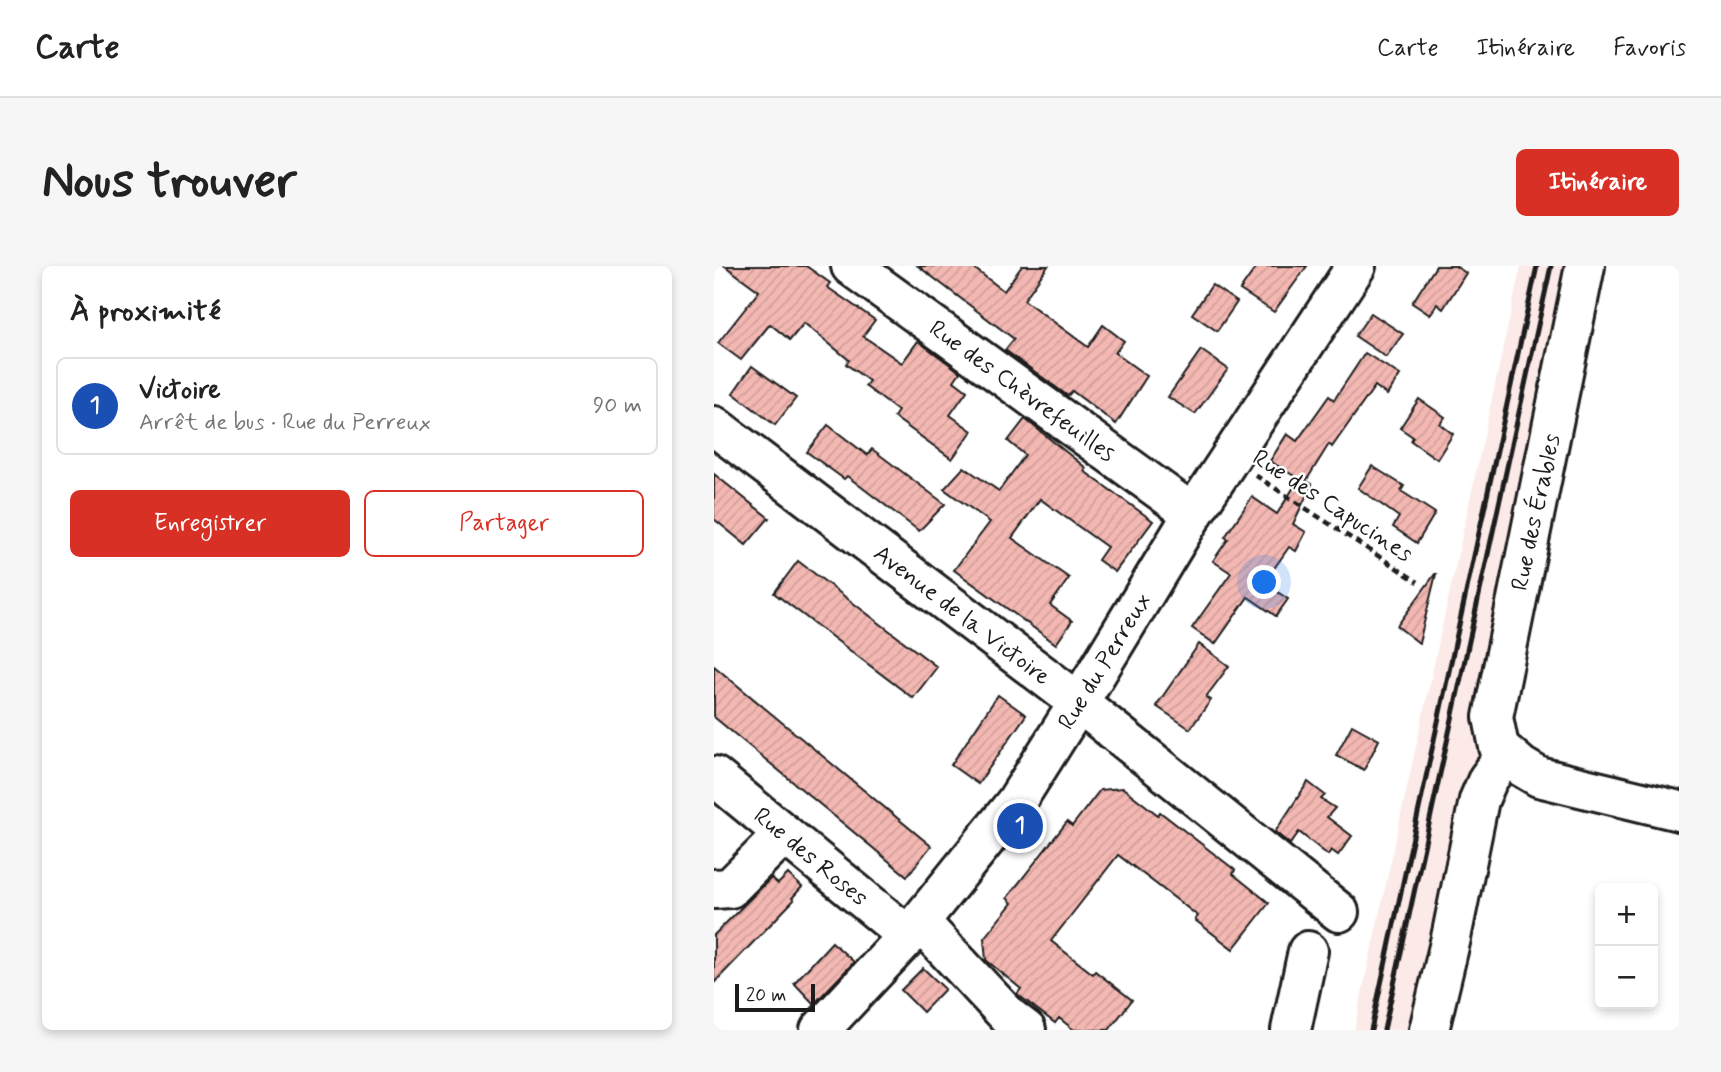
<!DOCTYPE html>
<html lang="fr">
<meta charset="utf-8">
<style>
body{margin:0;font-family:Mynerve,sans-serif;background:#f6f6f6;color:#222}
.controls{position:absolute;right:21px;bottom:21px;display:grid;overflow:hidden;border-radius:10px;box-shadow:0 4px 10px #0003}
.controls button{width:63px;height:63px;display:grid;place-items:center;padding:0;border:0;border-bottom:2px solid #e0e0e0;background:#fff;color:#222;font:35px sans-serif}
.scale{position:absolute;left:21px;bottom:18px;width:80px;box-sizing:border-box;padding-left:7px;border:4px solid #1c1c1c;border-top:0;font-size:19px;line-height:24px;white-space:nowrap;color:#1c1c1c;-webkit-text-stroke:5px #fff;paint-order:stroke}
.you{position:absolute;left:551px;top:317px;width:24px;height:24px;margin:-18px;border:5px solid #fff;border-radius:50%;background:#1a73e8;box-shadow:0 0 0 10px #1a73e833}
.badge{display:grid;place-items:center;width:46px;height:46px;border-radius:50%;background:#d93025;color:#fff;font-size:23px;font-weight:700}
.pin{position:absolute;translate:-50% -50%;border:4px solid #fff;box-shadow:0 2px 7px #0006}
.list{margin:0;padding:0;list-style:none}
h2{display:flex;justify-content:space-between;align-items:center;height:91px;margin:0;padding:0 28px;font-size:30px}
h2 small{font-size:23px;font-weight:400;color:#767676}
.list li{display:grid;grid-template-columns:46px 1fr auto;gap:21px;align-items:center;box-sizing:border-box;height:98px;margin:0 14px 14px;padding:0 14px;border:2px solid #e0e0e0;border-radius:10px}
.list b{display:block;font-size:26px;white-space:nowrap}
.list p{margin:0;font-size:23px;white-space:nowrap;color:#767676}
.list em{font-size:23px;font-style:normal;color:#767676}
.actions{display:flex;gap:14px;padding:21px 28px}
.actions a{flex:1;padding:16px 0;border:2px solid #d93025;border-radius:10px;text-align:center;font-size:24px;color:#d93025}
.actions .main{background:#d93025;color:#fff}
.map{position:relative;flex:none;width:965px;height:764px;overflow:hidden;border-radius:10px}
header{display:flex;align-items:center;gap:42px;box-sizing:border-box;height:98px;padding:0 35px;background:#fff;border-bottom:2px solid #e0e0e0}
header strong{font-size:33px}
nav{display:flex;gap:38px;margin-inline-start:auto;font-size:24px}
.intro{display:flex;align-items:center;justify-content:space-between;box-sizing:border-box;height:168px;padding:0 42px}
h1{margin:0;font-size:49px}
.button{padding:18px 32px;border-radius:10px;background:#d93025;color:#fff;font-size:24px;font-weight:700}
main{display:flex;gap:42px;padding:0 42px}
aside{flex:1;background:#fff;border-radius:10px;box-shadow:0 4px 10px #0003}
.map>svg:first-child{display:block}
</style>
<header>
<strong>Carte</strong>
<nav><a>Carte</a><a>Itinéraire</a><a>Favoris</a></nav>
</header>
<div class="intro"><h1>Nous trouver</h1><a class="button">Itinéraire</a></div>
<main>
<aside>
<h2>À proximité<small></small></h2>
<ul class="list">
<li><span class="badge" style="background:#1a4fb4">1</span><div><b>Victoire</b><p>Arrêt de bus · Rue du Perreux</p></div><em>90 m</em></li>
</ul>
<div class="actions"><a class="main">Enregistrer</a><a>Partager</a></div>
</aside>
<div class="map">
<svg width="965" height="764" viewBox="0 0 965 764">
<defs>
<pattern id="building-hatch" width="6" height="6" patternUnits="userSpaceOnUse" patternTransform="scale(1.75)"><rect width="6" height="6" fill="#f4b8b3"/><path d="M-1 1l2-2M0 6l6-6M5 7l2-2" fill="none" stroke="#d19e99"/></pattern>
</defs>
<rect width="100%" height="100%" fill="#fff"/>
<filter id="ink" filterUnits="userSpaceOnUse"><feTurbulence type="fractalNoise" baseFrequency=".0143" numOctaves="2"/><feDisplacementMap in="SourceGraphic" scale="14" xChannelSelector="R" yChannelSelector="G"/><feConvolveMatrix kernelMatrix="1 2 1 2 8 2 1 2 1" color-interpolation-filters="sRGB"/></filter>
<g filter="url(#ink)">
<path fill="#fceae8" d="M 807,0 L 892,0 L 729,764 L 640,764 Z"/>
<g fill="url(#building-hatch)" stroke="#1c1c1c" stroke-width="2">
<path d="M 11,0 L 92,0 L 116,17 L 113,21 L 161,54 L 149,70 L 188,97 L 204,75 L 246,106 L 240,115 L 253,125 L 236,149 L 258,165 L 238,193 L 180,151 L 184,145 L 151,120 L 155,115 L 132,98 L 135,94 L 90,57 L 76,74 L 56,58 L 27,94 L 4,77 L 45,25 Z"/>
<path d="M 204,0 L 257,0 L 290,25 L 308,0 L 334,0 L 310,34 L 374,81 L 389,59 L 410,75 L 401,87 L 433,110 L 402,158 L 358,125 L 354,130 L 291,84 L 300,73 Z"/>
<path d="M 543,0 L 593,0 L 560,46 L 526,24 Z"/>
<path d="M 722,0 L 741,0 L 752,7 L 729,43 L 723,38 L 716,49 L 698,37 Z"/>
<path d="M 498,19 L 523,36 L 503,65 L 478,48 Z"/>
<path d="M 657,47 L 689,68 L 672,91 L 641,70 Z"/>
<path d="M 487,84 L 514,103 L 481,148 L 454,131 Z"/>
<path d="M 651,87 L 686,109 L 673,129 L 661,120 L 618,181 L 615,178 L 592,215 L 598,218 L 579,258 L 592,266 L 582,285 L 575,281 L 550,317 L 574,333 L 562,350 L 534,331 L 501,378 L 478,362 L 517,307 L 499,295 L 514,273 L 511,271 L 538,231 L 563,248 L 585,213 L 556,195 L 573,168 L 583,175 L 615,130 L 620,134 Z"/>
<path d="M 38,100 L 82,132 L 61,159 L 19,127 Z"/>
<path d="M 705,133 L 731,151 L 726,158 L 739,168 L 723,193 L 697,175 L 699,171 L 686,162 Z"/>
<path d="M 311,153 L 372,202 L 370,205 L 439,255 L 401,306 L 384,294 L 393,281 L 326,233 L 298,272 L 355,312 L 336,339 L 358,355 L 342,378 L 240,304 L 276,256 L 230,223 L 250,201 L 285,225 L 311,189 L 294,175 Z"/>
<path d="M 114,159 L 153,189 L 158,183 L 231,238 L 205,265 L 133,210 L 130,213 L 93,186 Z"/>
<path d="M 658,200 L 690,220 L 687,225 L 721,247 L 703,277 L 679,261 L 685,251 L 644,222 Z"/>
<path d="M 0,208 L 55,252 L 32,279 L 0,253 Z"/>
<path d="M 84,295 L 223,401 L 199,432 L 60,327 Z"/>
<path d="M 721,308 L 722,308 L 705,377 L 683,360 Z"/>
<path d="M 485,378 L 515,400 L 492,431 L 497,434 L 476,463 L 442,440 Z"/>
<path d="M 0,400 L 217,580 L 193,610 L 0,451 Z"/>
<path d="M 284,429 L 312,449 L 264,518 L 237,499 Z"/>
<path d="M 638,459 L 665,474 L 650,504 L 622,489 Z"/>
<path d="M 594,516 L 611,529 L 607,533 L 621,542 L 613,551 L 638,570 L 624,589 L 617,584 L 614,589 L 585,566 L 576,578 L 561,566 Z"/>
<path d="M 409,522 L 444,549 L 446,546 L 521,604 L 519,608 L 555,637 L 519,683 L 481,654 L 484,650 L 404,589 L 337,675 L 379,708 L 381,705 L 418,734 L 395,764 L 360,764 L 345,752 L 341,757 L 303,728 L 307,723 L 272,694 L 270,672 L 298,637 L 293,632 L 353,556 L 358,560 L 386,524 Z"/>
<path d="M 74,608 L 88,621 L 78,632 L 80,634 L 0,717 L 0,669 L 57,612 L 64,618 Z"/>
<path d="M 118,676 L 140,696 L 100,738 L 80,717 Z"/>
<path d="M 209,702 L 231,723 L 209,746 L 187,724 Z"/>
</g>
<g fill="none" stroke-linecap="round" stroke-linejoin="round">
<defs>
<g id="minor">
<path id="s1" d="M 137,0 L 479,248"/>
<path d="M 871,0 L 779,451 L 785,481 L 808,501 L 825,511 L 965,545"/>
<path id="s2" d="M 0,160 L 368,439 L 625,646"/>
<path id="s3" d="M 0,510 L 194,670"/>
<path d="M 0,623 L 16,622 L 70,568"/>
<path d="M 206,656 L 295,751 L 312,764"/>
<path id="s4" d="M 106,764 L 194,670 L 302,536 L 365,436 L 479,248 L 642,0"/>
<path d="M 577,764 L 594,685"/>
<path d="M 715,764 L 737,672 L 765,534 L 774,513 L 792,489"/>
</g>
</defs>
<use href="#minor" stroke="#1c1c1c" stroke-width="44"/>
<path stroke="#1c1c1c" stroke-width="4.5" stroke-dasharray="7 5" stroke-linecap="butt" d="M 541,209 L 704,316"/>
<use href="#minor" stroke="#fff" stroke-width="38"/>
<g stroke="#1c1c1c" stroke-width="5">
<path d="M 657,764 L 823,0"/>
<path d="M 670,764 L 837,0"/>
</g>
</g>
</g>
<g text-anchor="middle" stroke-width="5" stroke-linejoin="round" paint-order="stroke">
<g font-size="24" fill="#1c1c1c" stroke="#fff">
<text dy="8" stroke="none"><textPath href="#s1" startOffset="212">Rue des Chèvrefeuilles</textPath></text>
<text transform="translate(619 239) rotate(33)" y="8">Rue des Capucines</text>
<text transform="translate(821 246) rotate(-78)" y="8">Rue des Érables</text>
<text dy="8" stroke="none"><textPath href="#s2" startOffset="312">Avenue de la Victoire</textPath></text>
<text dy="8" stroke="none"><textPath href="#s4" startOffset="467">Rue du Perreux</textPath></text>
<text dy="8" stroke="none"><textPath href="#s3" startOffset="126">Rue des Roses</textPath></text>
</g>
</g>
</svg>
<div class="controls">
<button>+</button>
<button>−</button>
</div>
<div class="scale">20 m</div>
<div class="you"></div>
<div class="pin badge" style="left:306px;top:560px;background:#1a4fb4">1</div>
</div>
</main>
